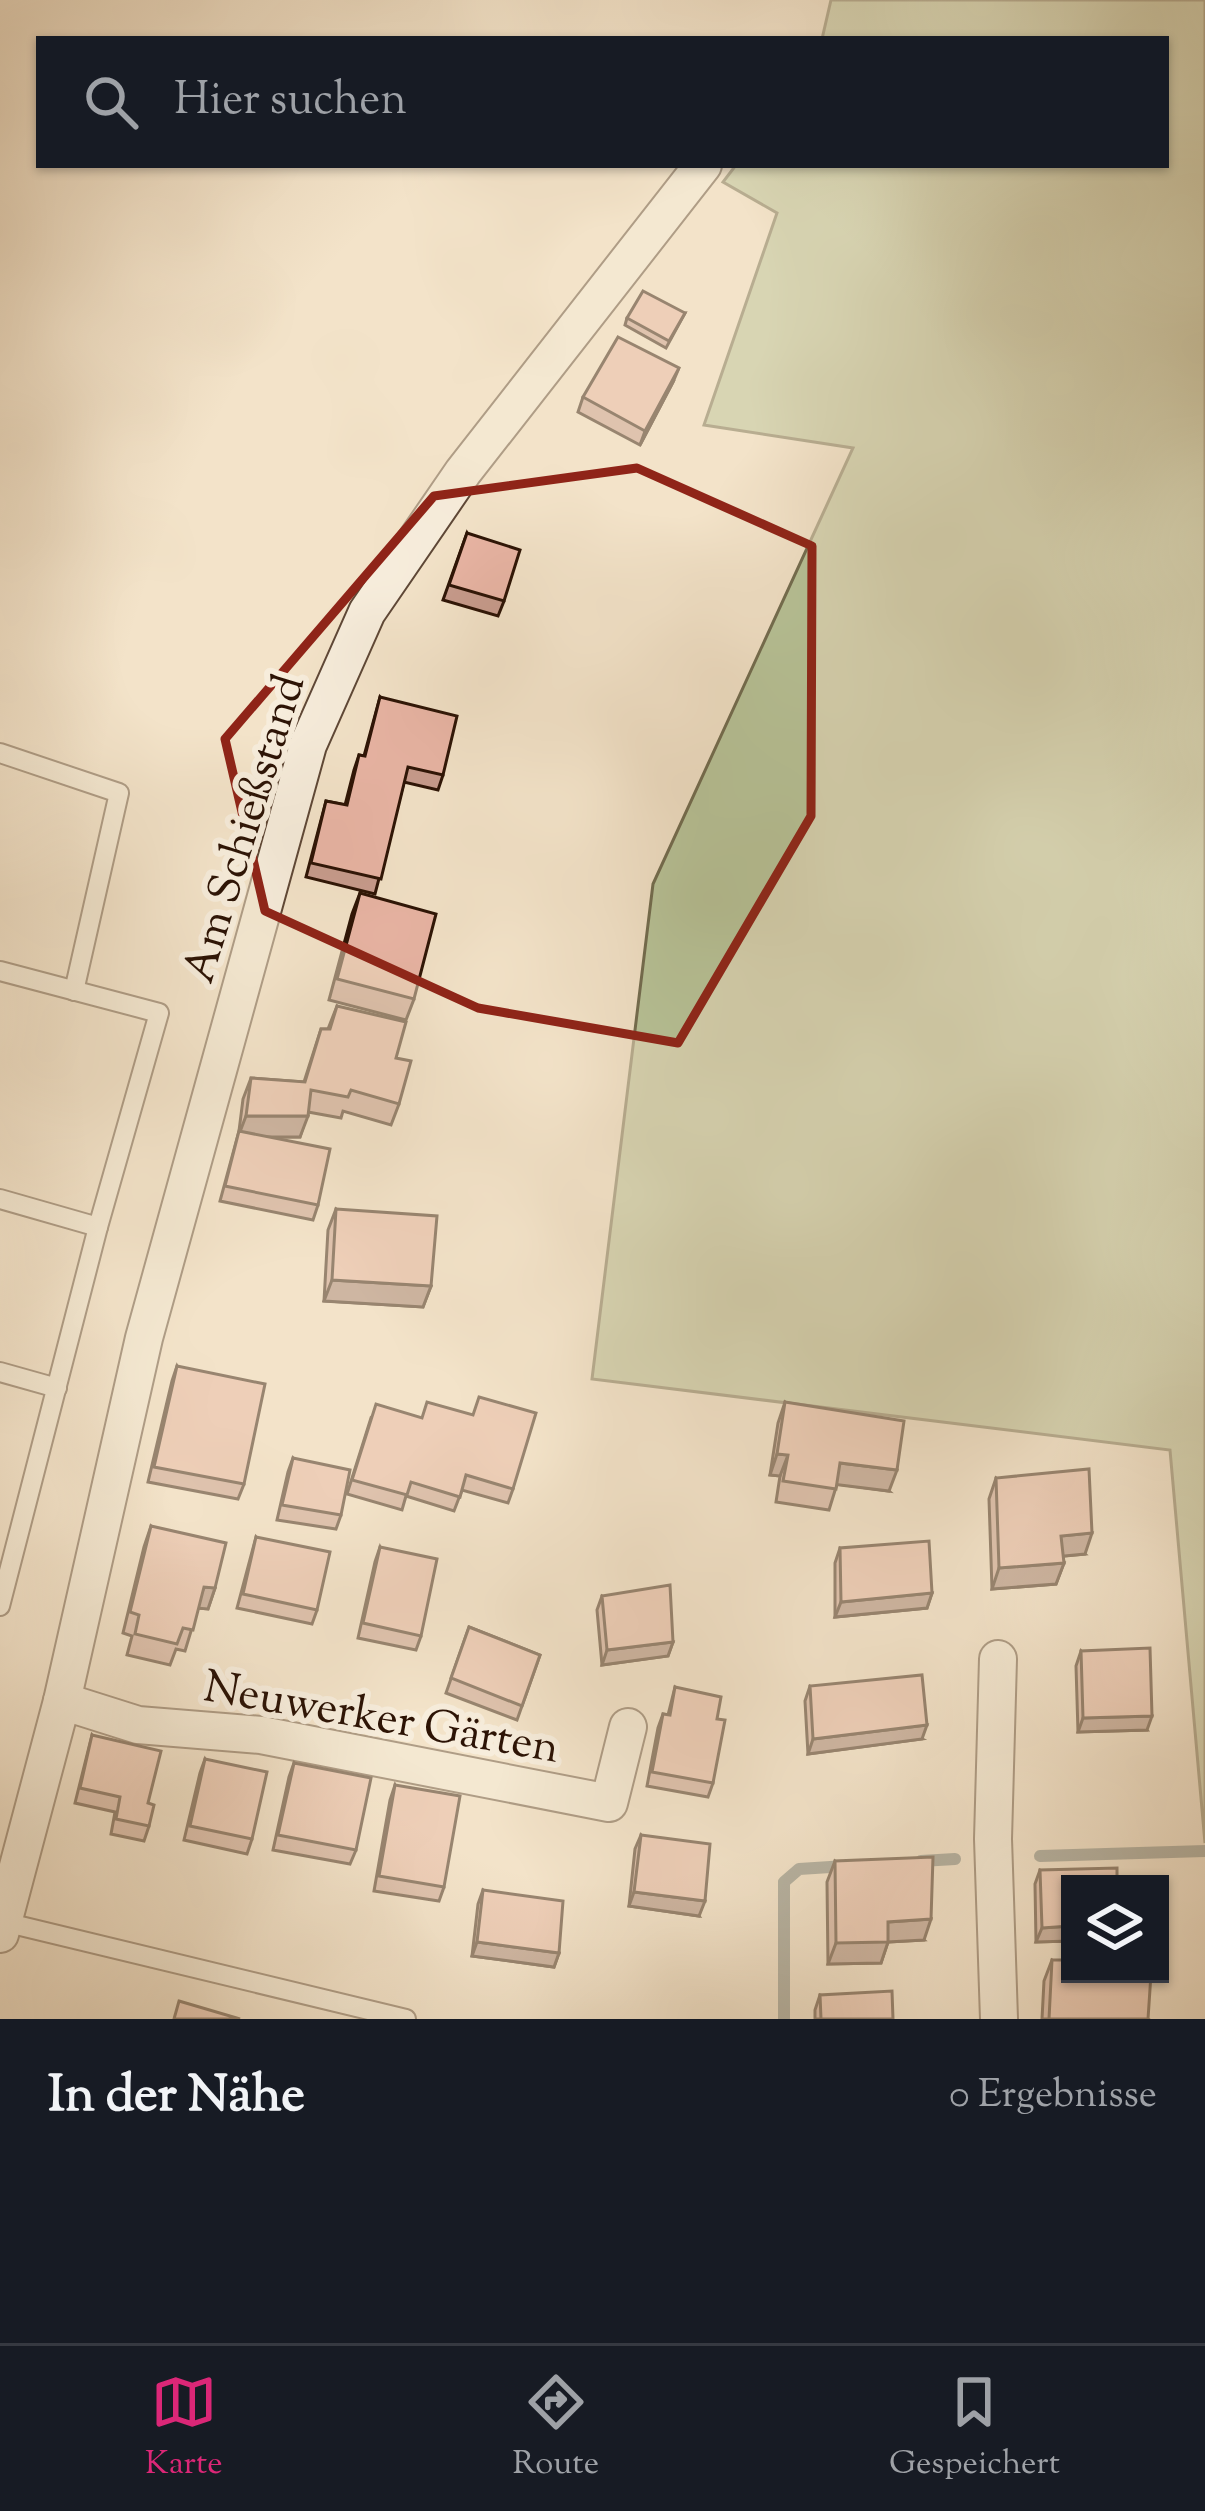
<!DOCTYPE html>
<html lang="de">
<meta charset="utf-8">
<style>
body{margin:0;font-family:"Sorts Mill Goudy",serif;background:#242831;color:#f1f3f6}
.controls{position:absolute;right:36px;bottom:36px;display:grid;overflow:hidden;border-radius:0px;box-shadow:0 3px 9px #0004}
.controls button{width:108px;height:108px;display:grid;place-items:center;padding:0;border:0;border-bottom:3px solid #363941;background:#171b24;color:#f1f3f6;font:60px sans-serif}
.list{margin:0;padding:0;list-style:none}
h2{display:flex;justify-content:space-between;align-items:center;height:156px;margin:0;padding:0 48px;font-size:51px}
h2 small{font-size:39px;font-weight:400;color:#9ea1a6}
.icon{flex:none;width:66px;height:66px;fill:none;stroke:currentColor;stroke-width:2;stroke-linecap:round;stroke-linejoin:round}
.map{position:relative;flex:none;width:1205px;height:2019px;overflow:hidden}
.search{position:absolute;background:#171b24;box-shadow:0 3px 9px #0004;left:36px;right:36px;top:36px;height:132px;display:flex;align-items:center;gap:30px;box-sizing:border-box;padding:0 42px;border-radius:0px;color:#9ea1a6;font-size:45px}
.sheet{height:324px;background:#171b24}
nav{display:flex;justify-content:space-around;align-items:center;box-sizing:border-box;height:168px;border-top:3px solid #363941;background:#171b24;font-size:33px;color:#9ea1a6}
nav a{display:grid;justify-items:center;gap:6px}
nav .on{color:#db2777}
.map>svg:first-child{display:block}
</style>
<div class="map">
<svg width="1205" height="2019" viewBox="0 0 1205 2019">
<rect width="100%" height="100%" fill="#f3e3c9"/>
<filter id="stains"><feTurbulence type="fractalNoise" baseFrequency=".00167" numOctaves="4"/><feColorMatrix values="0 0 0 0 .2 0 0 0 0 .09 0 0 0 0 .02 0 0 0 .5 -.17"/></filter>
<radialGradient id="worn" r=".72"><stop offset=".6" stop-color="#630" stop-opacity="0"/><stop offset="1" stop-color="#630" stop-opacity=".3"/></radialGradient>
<path fill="#b8c499" stroke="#726c4f" stroke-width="3" d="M 831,0 L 1205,0 L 1205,1843 L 1170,1450 L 592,1379 L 653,884 L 853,448 L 704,425 L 777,213 L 723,182 L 736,165 L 1166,165 L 1166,39 L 822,39 Z"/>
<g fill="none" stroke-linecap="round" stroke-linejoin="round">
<g stroke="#707974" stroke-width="12">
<path d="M 1040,1856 L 1205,1851"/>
<path d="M 921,1861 L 955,1859"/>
<path d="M 784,2019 L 784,1882 L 799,1869 L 846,1866"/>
</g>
<defs>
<g id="service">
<path d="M 0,753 L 119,793 L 74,991"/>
<path d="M 0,971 L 159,1013 L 98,1227 L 0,1606"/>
<path d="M 0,1199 L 98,1227"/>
<path d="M 0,1372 L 57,1388"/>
<path d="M 4,1922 L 406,2019"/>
</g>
<g id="minor">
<path d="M 998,1659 L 993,1839 L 999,2019"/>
<path d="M 62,1701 L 138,1725 L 261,1735 L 609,1803 L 628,1727"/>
<path d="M 0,1934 L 62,1701 L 144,1338 L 308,745 L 367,612 L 463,472 L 703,165"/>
</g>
</defs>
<use href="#service" stroke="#5e4736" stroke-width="22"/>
<use href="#minor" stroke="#5e4736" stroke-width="40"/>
<use href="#service" stroke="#f7eddc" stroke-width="18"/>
<use href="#minor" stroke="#f7eddc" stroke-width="36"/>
</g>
<g fill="#c89c8e" stroke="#2c1305" stroke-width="3">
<path d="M 685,313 L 666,348 L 625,325 L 627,318 Z"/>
<path d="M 673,382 L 640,445 L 578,412 L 583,397 Z"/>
<path d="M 467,533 L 504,601 L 498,616 L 443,600 Z"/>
<path d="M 380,697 L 443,775 L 438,790 L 404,782 L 375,894 L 306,877 L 326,801 L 345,805 L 354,770 L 359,755 L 364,756 Z"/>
<path d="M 360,893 L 414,999 L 406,1020 L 329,1000 L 352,914 Z"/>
<path d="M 337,1006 L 396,1058 L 399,1104 L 391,1125 L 343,1111 L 341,1118 L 308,1112 L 300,1137 L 270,1137 L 318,1205 L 313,1220 L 220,1201 L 239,1131 L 243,1099 L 251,1078 L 304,1082 L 321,1029 L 328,1029 Z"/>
<path d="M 336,1209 L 431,1286 L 423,1307 L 324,1301 L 328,1230 Z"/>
<path d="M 177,1366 L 244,1484 L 238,1499 L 148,1482 L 172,1381 Z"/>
<path d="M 785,1402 L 889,1491 L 837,1484 L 829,1510 L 776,1502 L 780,1476 L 770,1475 L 778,1423 Z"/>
<path d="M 371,1418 L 513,1489 L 508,1503 L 462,1490 L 454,1511 L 406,1496 L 402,1510 L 347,1494 Z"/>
<path d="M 293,1458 L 341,1515 L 336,1529 L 277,1520 L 288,1472 Z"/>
<path d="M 996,1478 L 1085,1554 L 1063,1556 L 1064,1563 L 1056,1584 L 992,1589 L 989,1499 Z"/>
<path d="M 151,1526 L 215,1588 L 208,1609 L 198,1608 L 185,1651 L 176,1649 L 170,1665 L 127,1655 L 132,1636 L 123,1633 L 144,1547 Z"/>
<path d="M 256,1537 L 317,1610 L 312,1624 L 237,1608 Z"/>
<path d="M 380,1547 L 421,1636 L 416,1650 L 358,1638 L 375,1562 Z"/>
<path d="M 840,1548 L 932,1593 L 927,1608 L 835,1617 L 835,1563 Z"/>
<path d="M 602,1596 L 673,1642 L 668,1656 L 602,1665 L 597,1610 Z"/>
<path d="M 469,1627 L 540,1655 L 517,1720 L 446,1693 Z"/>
<path d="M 1081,1651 L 1147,1730 L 1078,1732 L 1076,1666 Z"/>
<path d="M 810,1686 L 922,1739 L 808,1754 L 805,1701 Z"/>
<path d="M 675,1687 L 717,1719 L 713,1783 L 708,1797 L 647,1786 L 658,1728 L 663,1714 L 668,1715 Z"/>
<path d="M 92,1735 L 148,1803 L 149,1826 L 144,1841 L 111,1834 L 115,1812 L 75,1803 Z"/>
<path d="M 205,1759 L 252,1839 L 247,1854 L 184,1840 L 200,1773 Z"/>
<path d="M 294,1763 L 356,1850 L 350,1864 L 273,1850 L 289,1777 Z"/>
<path d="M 395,1785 L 444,1887 L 439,1901 L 374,1891 L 390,1800 Z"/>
<path d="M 641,1835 L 699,1916 L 629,1906 L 635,1849 Z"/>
<path d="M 835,1861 L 924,1940 L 888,1942 L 881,1963 L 828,1964 L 827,1882 Z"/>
<path d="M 1040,1870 L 1070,1884 L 1070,1941 L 1036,1942 L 1035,1884 Z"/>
<path d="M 483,1890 L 559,1953 L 554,1967 L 472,1956 L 478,1904 Z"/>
<path d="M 1052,1960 L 1148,2019 L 1042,2019 L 1044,1981 Z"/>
<path d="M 820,1995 L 893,2019 L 815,2019 L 815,2010 Z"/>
</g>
<g fill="#a37f74" stroke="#2c1305" stroke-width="3">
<path d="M 679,368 L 673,382 L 640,445 L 645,431 Z"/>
<path d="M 246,1116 L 308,1116 L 300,1137 L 238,1137 Z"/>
<path d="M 332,1280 L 431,1286 L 423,1307 L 324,1301 Z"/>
<path d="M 777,1454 L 788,1455 L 780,1476 L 770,1475 Z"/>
<path d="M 840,1463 L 897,1470 L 889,1491 L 832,1484 Z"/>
<path d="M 1092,1533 L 1085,1554 L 1054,1557 L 1061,1536 Z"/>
<path d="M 1064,1563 L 1056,1584 L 992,1589 L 999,1568 Z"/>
<path d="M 204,1587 L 215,1588 L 208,1609 L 196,1608 Z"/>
<path d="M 932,1593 L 927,1608 L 835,1617 L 841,1602 Z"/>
<path d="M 673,1642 L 668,1656 L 602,1665 L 607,1650 Z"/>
<path d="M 1152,1716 L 1147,1730 L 1078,1732 L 1083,1718 Z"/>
<path d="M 927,1725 L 922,1739 L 808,1754 L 813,1739 Z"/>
<path d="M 634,1892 L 705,1901 L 699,1916 L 629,1906 Z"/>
<path d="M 931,1919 L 924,1940 L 888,1942 L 881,1963 L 828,1964 L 836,1943 L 888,1922 Z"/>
<path d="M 1070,1926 L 1070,1941 L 1036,1942 L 1042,1928 Z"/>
<path d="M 477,1942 L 559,1953 L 554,1967 L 472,1956 Z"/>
</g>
<g fill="#e9b5a5" stroke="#2c1305" stroke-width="3">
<path d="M 643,291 L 685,313 L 669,341 L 627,318 Z"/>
<path d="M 618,337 L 679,368 L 645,431 L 583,397 Z"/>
<path d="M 467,533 L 520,550 L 504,601 L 449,585 Z"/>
<path d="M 380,697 L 457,716 L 443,775 L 408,767 L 381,879 L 311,863 L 326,801 L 347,805 L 359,755 L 365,756 Z"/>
<path d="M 360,893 L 436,914 L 414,999 L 337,979 Z"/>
<path d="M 337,1006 L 406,1022 L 396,1058 L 411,1061 L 399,1104 L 351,1090 L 348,1097 L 311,1090 L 308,1116 L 246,1116 L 251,1078 L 305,1082 L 321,1029 L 330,1029 Z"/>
<path d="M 239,1131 L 330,1149 L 318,1205 L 225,1186 Z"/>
<path d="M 336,1209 L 437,1216 L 431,1286 L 332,1280 Z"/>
<path d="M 177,1366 L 265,1384 L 244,1484 L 154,1467 Z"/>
<path d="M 479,1397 L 536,1413 L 513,1489 L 466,1475 L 460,1497 L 411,1482 L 407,1495 L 352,1480 L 376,1404 L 422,1418 L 427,1402 L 473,1415 Z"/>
<path d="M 785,1402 L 904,1421 L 897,1470 L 840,1463 L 836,1489 L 783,1481 L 788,1455 L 777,1454 Z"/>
<path d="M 293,1458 L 350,1470 L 341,1515 L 282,1505 Z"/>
<path d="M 1089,1469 L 1092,1533 L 1061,1536 L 1064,1563 L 999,1568 L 996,1478 Z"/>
<path d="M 151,1526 L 226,1543 L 215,1588 L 204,1587 L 193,1630 L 183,1628 L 177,1644 L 135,1634 L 139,1615 L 130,1612 Z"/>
<path d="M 256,1537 L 330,1552 L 317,1610 L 243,1594 Z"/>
<path d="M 929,1541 L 932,1593 L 841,1602 L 840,1548 Z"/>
<path d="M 380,1547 L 437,1559 L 421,1636 L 363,1623 Z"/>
<path d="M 670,1585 L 673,1642 L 607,1650 L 602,1596 Z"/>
<path d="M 469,1627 L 540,1655 L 522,1706 L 451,1678 Z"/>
<path d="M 1150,1648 L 1152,1716 L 1083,1718 L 1081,1651 Z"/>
<path d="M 922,1675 L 927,1725 L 813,1739 L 810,1686 Z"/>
<path d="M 675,1687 L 721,1697 L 717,1719 L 725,1720 L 713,1783 L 652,1772 L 663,1714 L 670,1715 Z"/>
<path d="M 92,1735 L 161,1751 L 148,1803 L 154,1805 L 149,1826 L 116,1819 L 120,1797 L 80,1788 Z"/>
<path d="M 205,1759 L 267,1772 L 252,1839 L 190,1826 Z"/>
<path d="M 294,1763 L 371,1778 L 356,1850 L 278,1835 Z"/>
<path d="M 395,1785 L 460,1796 L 444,1887 L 379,1876 Z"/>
<path d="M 641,1835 L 710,1844 L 705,1901 L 634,1892 Z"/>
<path d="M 933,1857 L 931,1919 L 888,1922 L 888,1942 L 836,1943 L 835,1861 Z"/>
<path d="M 1117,1868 L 1117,1884 L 1070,1884 L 1070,1926 L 1042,1928 L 1040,1870 Z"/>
<path d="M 483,1890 L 563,1901 L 559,1953 L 477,1942 Z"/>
<path d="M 1052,1960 L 1070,1960 L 1070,1974 L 1151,1974 L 1148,2019 L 1049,2019 Z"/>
<path d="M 892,1991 L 893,2019 L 821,2019 L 820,1995 Z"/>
<path d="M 179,2001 L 240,2019 L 174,2019 Z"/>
</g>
<path d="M0 0H1205V2019H0ZM 637,468 L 812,546 L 811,816 L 678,1043 L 478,1008 L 265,911 L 225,739 L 434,496 Z" fill="#f3e3c9" fill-opacity=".55" fill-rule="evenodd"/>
<path fill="none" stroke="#8f2418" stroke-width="9" stroke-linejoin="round" d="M 637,468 L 812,546 L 811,816 L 678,1043 L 478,1008 L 265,911 L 225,739 L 434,496 Z"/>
<g text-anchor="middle" stroke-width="12" stroke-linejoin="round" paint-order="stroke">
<g font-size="45" fill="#2c1305" stroke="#f7eddc">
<text transform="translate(242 828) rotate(-73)" y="16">Am Schießstand</text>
<text transform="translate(382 1715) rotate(10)" y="16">Neuwerker Gärten</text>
</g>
</g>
<rect width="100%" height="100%" filter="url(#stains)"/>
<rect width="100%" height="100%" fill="url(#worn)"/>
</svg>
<div class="controls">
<button><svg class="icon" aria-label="layers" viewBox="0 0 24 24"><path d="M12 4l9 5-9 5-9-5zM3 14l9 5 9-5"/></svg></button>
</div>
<div class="search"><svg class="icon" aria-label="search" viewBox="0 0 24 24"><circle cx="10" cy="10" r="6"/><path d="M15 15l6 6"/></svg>Hier suchen</div>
</div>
<section class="sheet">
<h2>In der Nähe<small>0 Ergebnisse</small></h2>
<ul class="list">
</ul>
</section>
<nav>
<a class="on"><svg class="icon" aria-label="map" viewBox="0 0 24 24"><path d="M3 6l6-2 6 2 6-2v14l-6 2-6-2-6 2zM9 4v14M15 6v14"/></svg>Karte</a>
<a><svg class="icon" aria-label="directions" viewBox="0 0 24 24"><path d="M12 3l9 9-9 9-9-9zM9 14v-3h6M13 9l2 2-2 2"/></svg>Route</a>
<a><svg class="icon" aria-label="saved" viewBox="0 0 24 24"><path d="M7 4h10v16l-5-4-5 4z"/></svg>Gespeichert</a>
</nav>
